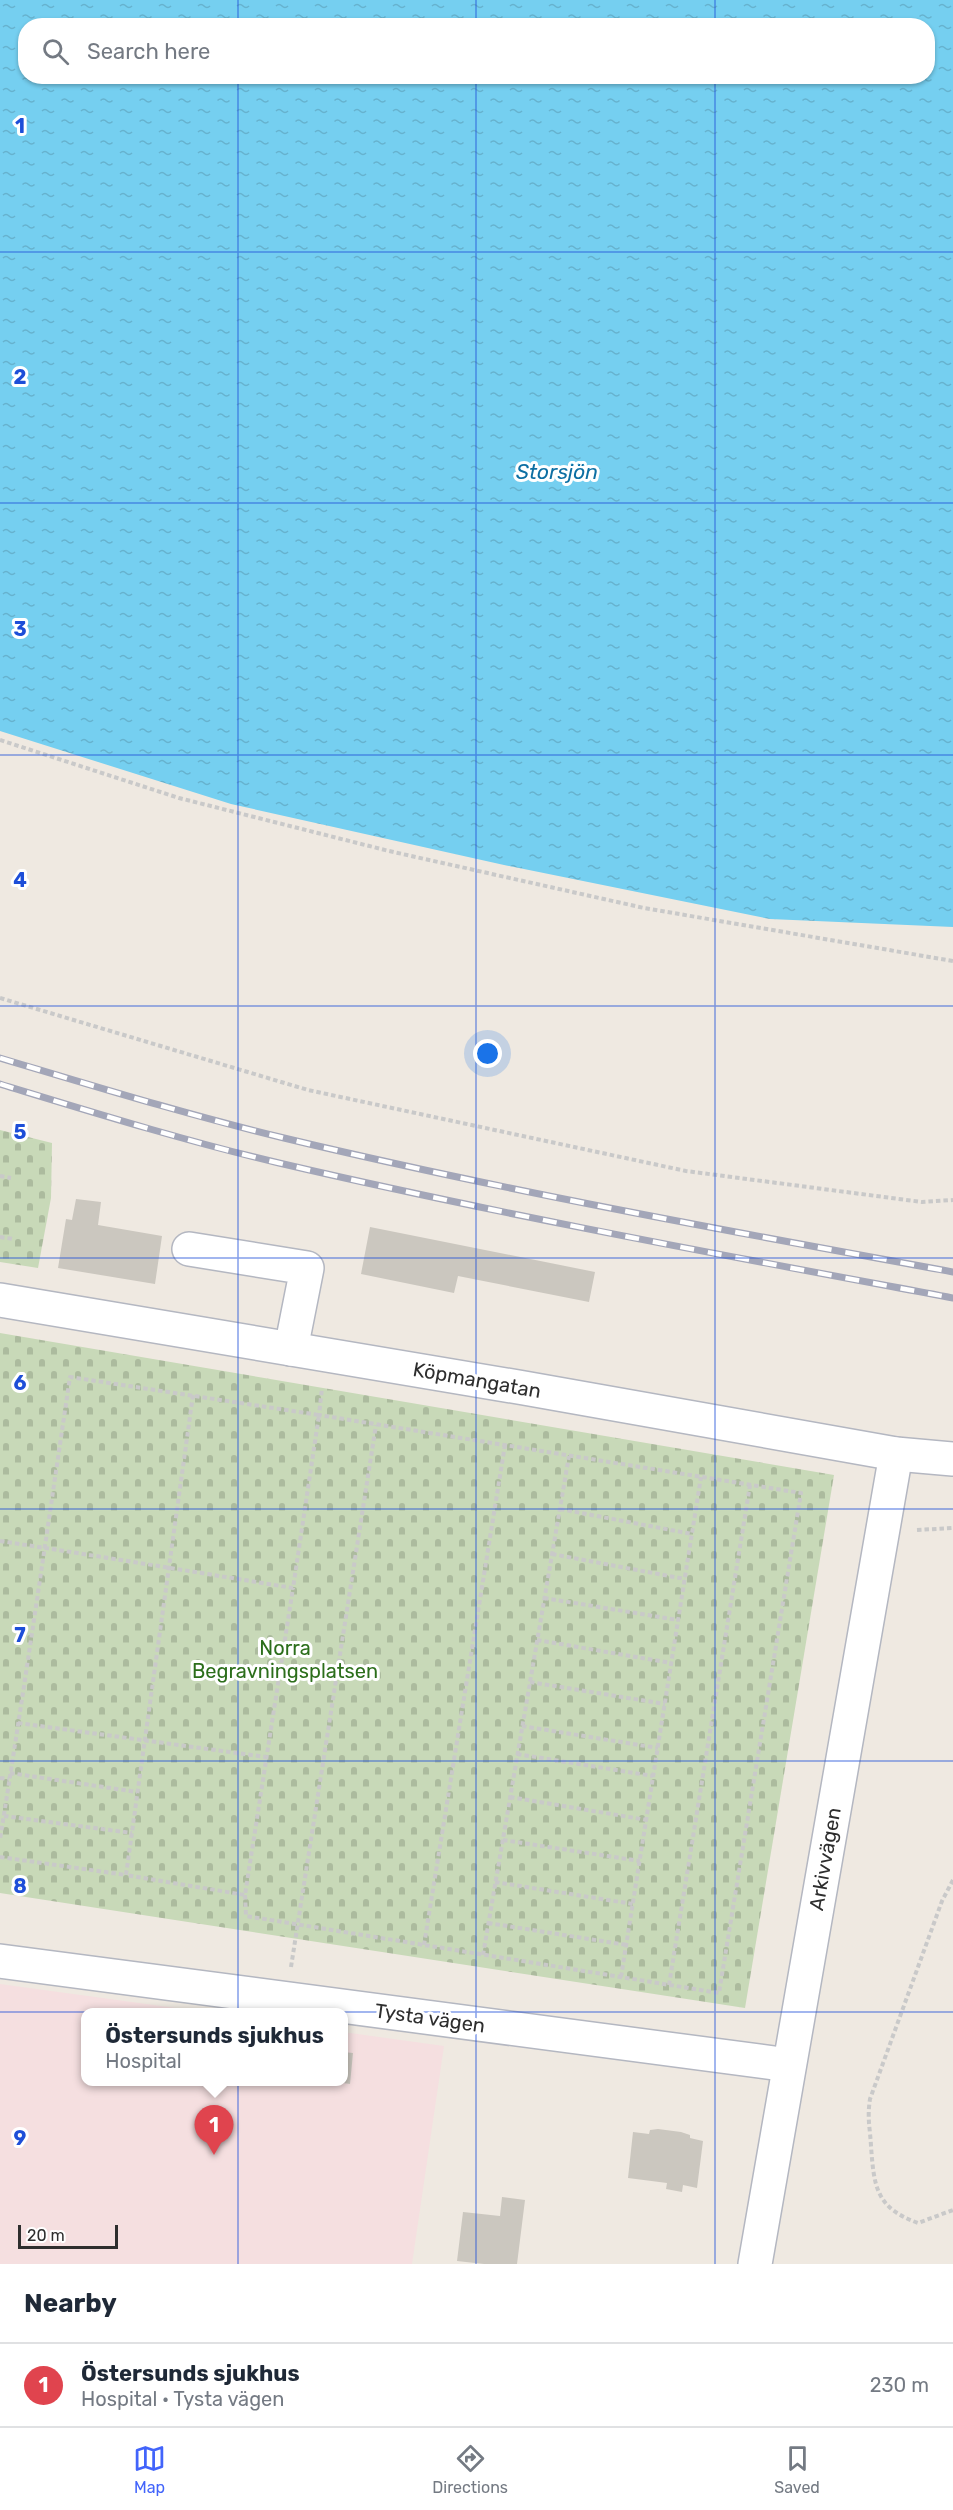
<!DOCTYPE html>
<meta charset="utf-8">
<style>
body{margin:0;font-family:Rubik,sans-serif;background:#f6f6f7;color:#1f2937}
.scale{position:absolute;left:18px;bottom:15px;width:100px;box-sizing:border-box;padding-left:6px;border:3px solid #2e2e2e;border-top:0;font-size:16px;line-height:21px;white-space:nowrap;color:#2e2e2e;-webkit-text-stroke:4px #fff;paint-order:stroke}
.you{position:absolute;left:488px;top:1054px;width:21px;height:21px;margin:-15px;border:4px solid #fff;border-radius:50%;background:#1a73e8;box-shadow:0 0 0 9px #1a73e833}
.badge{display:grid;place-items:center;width:39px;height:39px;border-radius:50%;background:#4264fb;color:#fff;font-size:20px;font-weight:700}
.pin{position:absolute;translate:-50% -50px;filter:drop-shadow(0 2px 3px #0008)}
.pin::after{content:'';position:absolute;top:32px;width:21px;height:18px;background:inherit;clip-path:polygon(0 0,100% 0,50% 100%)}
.popup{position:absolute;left:81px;top:2008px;width:267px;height:78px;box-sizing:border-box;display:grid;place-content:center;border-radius:12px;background:#fff;filter:drop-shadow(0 2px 4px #0005);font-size:20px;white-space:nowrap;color:#747a83}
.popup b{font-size:22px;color:#1f2937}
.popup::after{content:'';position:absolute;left:50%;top:100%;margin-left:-12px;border:12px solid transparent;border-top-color:#fff}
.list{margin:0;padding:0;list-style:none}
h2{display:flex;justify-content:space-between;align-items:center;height:78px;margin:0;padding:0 24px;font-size:26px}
h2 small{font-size:20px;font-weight:400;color:#747a83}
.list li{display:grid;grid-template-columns:39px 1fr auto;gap:18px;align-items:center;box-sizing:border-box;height:84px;padding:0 24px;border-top:2px solid #e0e1e3}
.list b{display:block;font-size:22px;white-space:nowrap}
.list p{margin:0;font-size:20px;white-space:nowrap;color:#747a83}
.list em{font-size:20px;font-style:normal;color:#747a83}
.icon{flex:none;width:33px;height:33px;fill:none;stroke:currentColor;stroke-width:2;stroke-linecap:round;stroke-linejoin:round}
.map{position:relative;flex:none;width:953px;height:2264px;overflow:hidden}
.search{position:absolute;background:#fff;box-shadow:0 2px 4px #0004;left:18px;right:18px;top:18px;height:66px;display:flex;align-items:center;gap:15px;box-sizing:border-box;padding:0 21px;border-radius:24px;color:#747a83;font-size:22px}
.sheet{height:162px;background:#fff}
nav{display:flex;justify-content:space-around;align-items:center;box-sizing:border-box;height:84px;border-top:2px solid #e0e1e3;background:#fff;font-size:16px;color:#747a83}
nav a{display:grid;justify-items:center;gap:3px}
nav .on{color:#4264fb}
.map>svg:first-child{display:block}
</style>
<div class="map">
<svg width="953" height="2264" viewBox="0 0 953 2264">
<defs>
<pattern id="cemetery-stones" width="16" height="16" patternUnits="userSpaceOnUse" patternTransform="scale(1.5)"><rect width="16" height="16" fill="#c8d9b8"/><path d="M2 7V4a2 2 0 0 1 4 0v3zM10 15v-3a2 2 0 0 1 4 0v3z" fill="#acbb9e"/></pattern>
<pattern id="water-ripples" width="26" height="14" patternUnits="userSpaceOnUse" patternTransform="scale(1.5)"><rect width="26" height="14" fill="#75cff0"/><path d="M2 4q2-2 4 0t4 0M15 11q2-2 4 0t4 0" fill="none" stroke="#66b2ce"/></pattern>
</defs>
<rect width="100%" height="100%" fill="#efe9e1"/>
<path fill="#f5dfe0" d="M 0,1984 L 205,2012 L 85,2012 L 85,2082 L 343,2082 L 343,2032 L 444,2046 L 412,2264 L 0,2264 Z"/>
<g fill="url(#cemetery-stones)">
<path d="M 0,1130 L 52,1143 L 51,1198 L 38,1268 L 0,1262 Z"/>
<path d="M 0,1333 L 834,1475 L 745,2008 L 0,1893 Z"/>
</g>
<path fill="url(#water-ripples)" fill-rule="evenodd" d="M 0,0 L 953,0 L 953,927 L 770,919 L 504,865 L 231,804 L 0,731 ZM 26,26 L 928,26 L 928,76 L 26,76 Z"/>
<g fill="#cbc7bf">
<path d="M 76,1199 L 101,1202 L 98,1225 L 162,1236 L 155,1284 L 58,1268 L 66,1219 L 72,1220 Z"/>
<path d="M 370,1227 L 595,1272 L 589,1302 L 458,1276 L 454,1293 L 361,1274 Z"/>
<path d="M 343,2052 L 353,2053 L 350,2084 L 343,2083 Z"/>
<path d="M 658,2129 L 681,2132 L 690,2135 L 690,2138 L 703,2141 L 697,2188 L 683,2185 L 682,2192 L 666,2189 L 667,2183 L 628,2178 L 633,2132 L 649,2134 L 650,2130 Z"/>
<path d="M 502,2197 L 525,2200 L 517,2264 L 484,2264 L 457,2261 L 463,2212 L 500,2216 Z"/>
</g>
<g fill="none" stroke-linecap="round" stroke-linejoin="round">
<defs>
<g id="minor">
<path d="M 189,1249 L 307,1268 L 291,1349"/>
<path d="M 0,1300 L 524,1388 L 896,1454 L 953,1459"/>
<path d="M 0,1961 L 789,2065"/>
<path d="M 755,2264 L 896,1454"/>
</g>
</defs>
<use href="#minor" stroke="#b4b7c1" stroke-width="36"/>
<g stroke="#c9c9c9" stroke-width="4" stroke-dasharray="4.5 3" stroke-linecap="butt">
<path d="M 0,740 L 179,798 L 389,851 L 644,908 L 953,961"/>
<path d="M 0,998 L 308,1090 L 686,1171 L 922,1202 L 953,1200"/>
<path d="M 0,1176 L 11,1178"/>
<path d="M 0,1237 L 13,1239"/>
<path d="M 193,1395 L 126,1875 L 245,1895 L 293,1588"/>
<path d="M 560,1509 L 692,1534"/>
<path d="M 917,1530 L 953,1528"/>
<path d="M 0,1541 C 98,1556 195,1572 293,1588 L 319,1415 L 70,1377 C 47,1531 25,1685 0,1839"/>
<path d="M 552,1554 L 685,1579"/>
<path d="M 544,1598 L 678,1620"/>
<path d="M 537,1640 L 671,1663"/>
<path d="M 530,1682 L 665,1704"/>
<path d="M 18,1723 L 266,1757"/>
<path d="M 522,1726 L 658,1748"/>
<path d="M 517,1754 L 653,1776"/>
<path d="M 10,1773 L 137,1792"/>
<path d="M 0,1778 L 9,1779"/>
<path d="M 510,1797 L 647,1820"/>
<path d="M 4,1816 L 132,1833"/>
<path d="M 503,1840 L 640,1861"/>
<path d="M 0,1857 L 126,1875"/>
<path d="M 953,1880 L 942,1901 L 870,2099 C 867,2119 870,2127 871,2146 C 874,2187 876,2208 918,2223 L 953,2210"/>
<path d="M 495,1882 L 633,1904"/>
<path d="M 245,1895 L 246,1916 L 719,1993 L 801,1493 L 319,1415 L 322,1388"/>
<path d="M 488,1923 L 627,1945"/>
<path d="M 424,1945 L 505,1445"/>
<path d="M 483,1955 L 569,1456"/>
<path d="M 291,1967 L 376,1425"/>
<path d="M 621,1977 L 701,1477"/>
<path d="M 669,1985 L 750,1485"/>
</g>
<use href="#minor" stroke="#fff" stroke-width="33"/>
<defs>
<g id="rail">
<path d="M 0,1058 C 94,1086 188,1115 284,1138 C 505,1191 729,1231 953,1272"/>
<path d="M 0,1084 C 92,1112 185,1141 279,1163 C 502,1215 728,1256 953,1298"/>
</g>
</defs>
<use href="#rail" stroke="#a3a6b8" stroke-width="7"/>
<use href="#rail" stroke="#fff" stroke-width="4.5" stroke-dasharray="14" stroke-linecap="butt"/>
</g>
<path fill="none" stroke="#1d4ed8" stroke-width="1.5" stroke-opacity="0.55" d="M 238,0 L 238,26M 476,0 L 476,26M 715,0 L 715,26M 238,76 L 238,2264M 476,76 L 476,2264M 715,76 L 715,2264M 0,252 L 953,252M 0,503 L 953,503M 0,755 L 953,755M 0,1006 L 953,1006M 0,1258 L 953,1258M 0,1509 L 953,1509M 0,1761 L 953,1761M 0,2012 L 953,2012"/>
<g text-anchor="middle" stroke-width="6" stroke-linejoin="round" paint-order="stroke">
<g font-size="20" fill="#2e2e2e" stroke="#fff">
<text transform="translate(477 1380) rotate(10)" y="7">Köpmangatan</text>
<text transform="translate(825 1859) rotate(-80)" y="7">Arkivvägen</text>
<text transform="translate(430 2018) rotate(8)" y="7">Tysta vägen</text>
</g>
<g font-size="20" fill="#2c6e1b" stroke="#fff">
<text x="285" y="1655">Norra<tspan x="285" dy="23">Begravningsplatsen</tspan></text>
</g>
<g font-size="21" font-style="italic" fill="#0d6fa3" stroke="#fff">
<text x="557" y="479">Storsjön</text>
</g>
</g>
<g font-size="20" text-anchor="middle" font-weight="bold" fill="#1d4ed8" stroke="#fff" stroke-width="6" stroke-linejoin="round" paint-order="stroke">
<text x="20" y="133">1</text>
<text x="20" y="384">2</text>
<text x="20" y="636">3</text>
<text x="20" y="887">4</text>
<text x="20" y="1139">5</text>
<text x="20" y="1390">6</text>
<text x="20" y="1642">7</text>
<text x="20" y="1893">8</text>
<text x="20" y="2145">9</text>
</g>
</svg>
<div class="scale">20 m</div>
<div class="you"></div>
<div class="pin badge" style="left:214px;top:2155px;background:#e0444e">1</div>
<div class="popup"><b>Östersunds sjukhus</b>Hospital</div>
<div class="search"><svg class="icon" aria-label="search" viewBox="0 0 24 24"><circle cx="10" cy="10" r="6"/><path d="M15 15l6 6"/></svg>Search here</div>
</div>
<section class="sheet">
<h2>Nearby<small></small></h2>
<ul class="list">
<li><span class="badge" style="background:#e0444e">1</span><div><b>Östersunds sjukhus</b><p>Hospital · Tysta vägen</p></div><em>230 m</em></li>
</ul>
</section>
<nav>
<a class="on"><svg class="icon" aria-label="map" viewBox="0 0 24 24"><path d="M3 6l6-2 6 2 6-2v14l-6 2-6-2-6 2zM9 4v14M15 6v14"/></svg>Map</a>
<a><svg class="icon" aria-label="directions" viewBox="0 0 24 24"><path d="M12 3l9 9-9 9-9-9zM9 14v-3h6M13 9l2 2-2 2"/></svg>Directions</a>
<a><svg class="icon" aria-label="saved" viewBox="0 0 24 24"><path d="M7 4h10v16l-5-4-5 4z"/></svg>Saved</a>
</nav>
